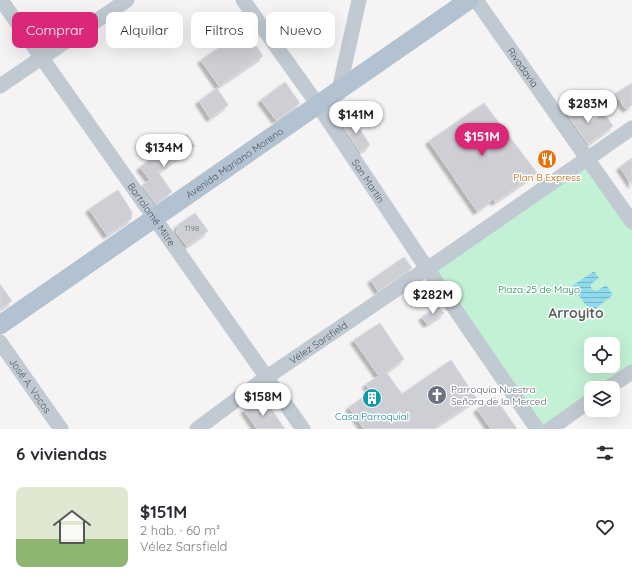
<!DOCTYPE html>
<html lang="es">
<meta charset="utf-8">
<style>
:root{--surface:#fff;--page:#f7f7f7;--text:#2b2b33;--muted:#7c7c81;--accent:#db2777}
body{margin:0;font-family:Quicksand,sans-serif;background:var(--page);color:var(--text);height:100vh;display:flex;flex-direction:column;font-size:15px;white-space:nowrap}
*{box-sizing:border-box;margin:0}
p{font-size:13px;color:var(--muted)}
.icon{flex:none;width:22px;height:22px;fill:none;stroke:currentColor;stroke-width:2;stroke-linecap:round;stroke-linejoin:round}
.map{position:relative;height:429px;overflow:hidden}
.details{display:flex;flex-direction:column;background:var(--surface);flex:1}
.details>*{flex:none}
.banner{position:absolute;left:12px;top:12px;width:400px;height:36px;display:flex;gap:8px}
.fabs{position:absolute;left:584px;top:337px;display:grid;gap:8px}
.fabs a{display:grid;place-items:center;width:36px;height:36px;border-radius:8px;background:var(--surface);box-shadow:0 4px 16px #0002;font-size:20px}
.price{position:absolute;translate:-50% -34px;padding:0 9px;border-radius:14px;background:#fff;color:#222;font-size:13px;line-height:26px;filter:drop-shadow(0 1px 2px #0008)}
.price::after{content:'';position:absolute;left:50%;top:24px;width:12px;height:9px;margin-left:-6px;background:inherit;clip-path:polygon(0 0,100% 0,50% 100%)}
.price.active{background:var(--accent);color:#fff}
ul{padding:0;list-style:none}
li{display:flex;align-items:center;gap:12px;height:100px;padding:0 16px}
li span{display:grid;place-items:center;flex:none;width:112px;height:80px;border-radius:8px;color:#555}
li>.icon{margin-inline-start:auto}
span .icon{width:48px;height:48px;fill:#fffc;stroke-width:1}
li b{font-size:17px}
h2{display:flex;justify-content:space-between;align-items:center;height:48px;padding:0 16px;font-size:17px}
.pill{padding:0 14px;border-radius:8px;background:var(--surface);box-shadow:0 4px 16px #0002;font-size:14px;line-height:36px}
.pill.active{background:var(--accent);color:#fff}
.map>svg:first-child{display:block}
</style>
<div class="map">
<svg width="632" height="429" viewBox="0 0 632 429">
<defs>
<pattern id="water-rules" width="6" height="5" patternUnits="userSpaceOnUse"><rect width="6" height="5" fill="#90daee"/><path d="M0 2.5h6" fill="none" stroke="#78b4c4"/></pattern>
<filter id="shadow"><feDropShadow dx="-3.5" dy="3.5" stdDeviation="1" flood-color="#0004"/></filter>
</defs>
<rect width="100%" height="100%" fill="#f5f3f3"/>
<path fill="#c3f1d5" fill-rule="evenodd" d="M582,167L590,168L632,228V368L604,388H591V397L545,429L437,274V267ZM591,344H613V366H591Z"/>
<path fill="url(#water-rules)" d="M594,271L599,278L591,284V289L597,291L606,285L613,295L591,312L572,286Z"/>
<path fill="#cdcfd5" stroke="#d7d9de" filter="url(#shadow)" d="M245,30L263,56L219,86L201,60Z
M285,82L299,102V104L276,120L261,100Z
M632,83V105L626,109L615,94Z
M217,88L228,105L210,118L199,101Z
M484,103L537,173L495,202L493,199L477,211L429,141Z
M576,103L590,123L604,113L613,126L588,144L565,111Z
M351,115L370,145L360,152L345,129L347,122Z
M187,134L195,146L158,172L172,192L156,204L142,185L150,180L140,167Z
M632,158V185L620,167Z
M118,190L132,212L131,219L107,235L89,209Z
M195,213L208,231L187,246L177,233L178,225Z
M404,257L412,268L378,291L371,280Z
M0,284L12,301L0,309Z
M438,306L444,313L427,324L422,317Z
M380,323L404,359L386,372L402,394L451,360L477,399L432,429H364L349,407L371,392L366,384L379,376L354,340Z
M495,397L517,429H491L477,409Z
M262,400L265,405L267,403L285,429H257L244,410Z"/>
<g fill="none" stroke-linecap="round" stroke-linejoin="round">
<g stroke="#c1cad2" stroke-width="15">
<path id="s1" d="M1,0L303,429"/>
<path id="s2" d="M243,0L318,105L424,264"/>
<path id="s3" d="M476,0L584,154"/>
<path d="M0,86L127,0"/>
<path d="M339,90L359,0"/>
<path d="M593,155L632,128"/>
<path d="M591,164L632,222"/>
<path d="M433,265L582,162"/>
<path d="M431,274L537,429"/>
<path id="s4" d="M0,342L61,429"/>
<path d="M608,388L632,372"/>
<path id="s5" d="M197,429L267,377L422,272"/>
<path d="M550,429L591,400"/>
</g>
<path stroke="#b3c2d1" stroke-width="19" id="s6" d="M0,325L469,0"/>
</g>
<defs>
<g id="restaurant-disc" transform="scale(1)"><circle r="9.5" fill="#e8710a" stroke="#fff"/><path d="M-5-6h1v4h1v-4h1v4h1v-4h1v5L-1.5 .5V6h-2V.5L-5-1ZM5-6V6H3V1.5H1.5Q1.5-4 5-6Z" fill="#fff"/></g>
<g id="church-disc" transform="scale(1)"><circle r="9.5" fill="#6b7280" stroke="#fff"/><path d="M-1.2-6h2.4v3.5h3.3v2.4h-3.3V6h-2.4V-.1h-3.3v-2.4h3.3Z" fill="#fff"/></g>
<g id="building-disc" transform="scale(1)"><circle r="9.5" fill="#0f9aa8" stroke="#fff"/><path d="M-4-6H4V6H1V3H-1V6H-4ZM-2.5-4.3h1.7v1.8h-1.7ZM.8-4.3h1.7v1.8H.8ZM-2.5-1h1.7V.8h-1.7ZM.8-1h1.7V.8H.8Z" fill="#fff"/></g>
</defs>
<g fill-rule="evenodd">
<use href="#restaurant-disc" x="547" y="159"/>
<use href="#church-disc" x="437" y="395"/>
<use href="#building-disc" x="372" y="398"/>
</g>
<g text-anchor="middle" stroke-width="3" stroke-linejoin="round" paint-order="stroke">
<g font-size="8" fill="#6b747e">
<text x="192" y="231">1198</text>
</g>
<g font-size="10" fill="#4a5661" stroke="#fff">
<text dy="4" stroke="none"><textPath href="#s3" startOffset="82">Rivadavia</textPath></text>
<text dy="4" stroke="none"><textPath href="#s6" startOffset="285">Avenida Mariano Moreno</textPath></text>
<text dy="4" stroke="none"><textPath href="#s2" startOffset="220">San Martín</textPath></text>
<text dy="4" stroke="none"><textPath href="#s1" startOffset="262">Bartolomé Mitre</textPath></text>
<text dy="4" stroke="none"><textPath href="#s5" startOffset="149">Vélez Sarsfield</textPath></text>
<text dy="4" stroke="none"><textPath href="#s4" startOffset="53">José A. Vocos</textPath></text>
</g>
<g font-size="10" fill="#c56008" stroke="#fff">
<text x="547" y="181">Plan B Express</text>
</g>
<g font-size="10" fill="#17864f" stroke="#fff">
<text x="539" y="293">Plaza 25 de Mayo</text>
</g>
<g font-size="10" fill="#5b616d" stroke="#fff" text-anchor="start">
<text x="451" y="393">Parroquia Nuestra<tspan x="451" dy="12">Señora de la Merced</tspan></text>
</g>
<g font-size="10" fill="#0d838f" stroke="#fff">
<text x="372" y="420">Casa Parroquial</text>
</g>
<g font-size="14" font-weight="bold" fill="#5f6368" stroke="#fff">
<text x="576" y="318">Arroyito</text>
</g>
</g>
</svg>
<div class="fabs">
<a><svg class="icon" aria-label="locate" viewBox="0 0 24 24"><circle cx="12" cy="12" r="6"/><path d="M12 2v4M12 18v4M2 12h4M18 12h4"/></svg></a>
<a><svg class="icon" aria-label="layers" viewBox="0 0 24 24"><path d="M12 4l9 5-9 5-9-5zM3 14l9 5 9-5"/></svg></a>
</div>
<b class="price" style="left:588px;top:124px">$283M</b>
<b class="price" style="left:356px;top:135px">$141M</b>
<b class="price active" style="left:482px;top:157px">$151M</b>
<b class="price" style="left:164px;top:168px">$134M</b>
<b class="price" style="left:433px;top:315px">$282M</b>
<b class="price" style="left:263px;top:417px">$158M</b>
<div class="banner">
<a class="pill active">Comprar</a>
<a class="pill">Alquilar</a>
<a class="pill">Filtros</a>
<a class="pill">Nuevo</a>
</div>
</div>
<section class="details">
<h2>6 viviendas<svg class="icon" aria-label="filters" viewBox="0 0 24 24"><path d="M4 7h16M4 17h16"/><circle cx="9" cy="7" r="2"/><circle cx="15" cy="17" r="2"/></svg></h2>
<ul>
<li><span style="background:linear-gradient(#dfe7d0 65%,#8fb573 0)"><svg class="icon" aria-label="home" viewBox="0 0 24 24"><path d="M3 11l9-7 9 7M6 9v11h12V9"/></svg></span><div><b>$151M</b><p>2 hab. · 60 m²</p><p>Vélez Sarsfield</p></div><svg class="icon" aria-label="heart" viewBox="0 0 24 24"><path d="M12 20l-8-8c-3-5 5-10 8-4 3-6 11-1 8 4z"/></svg></li>
</ul>
</section>
